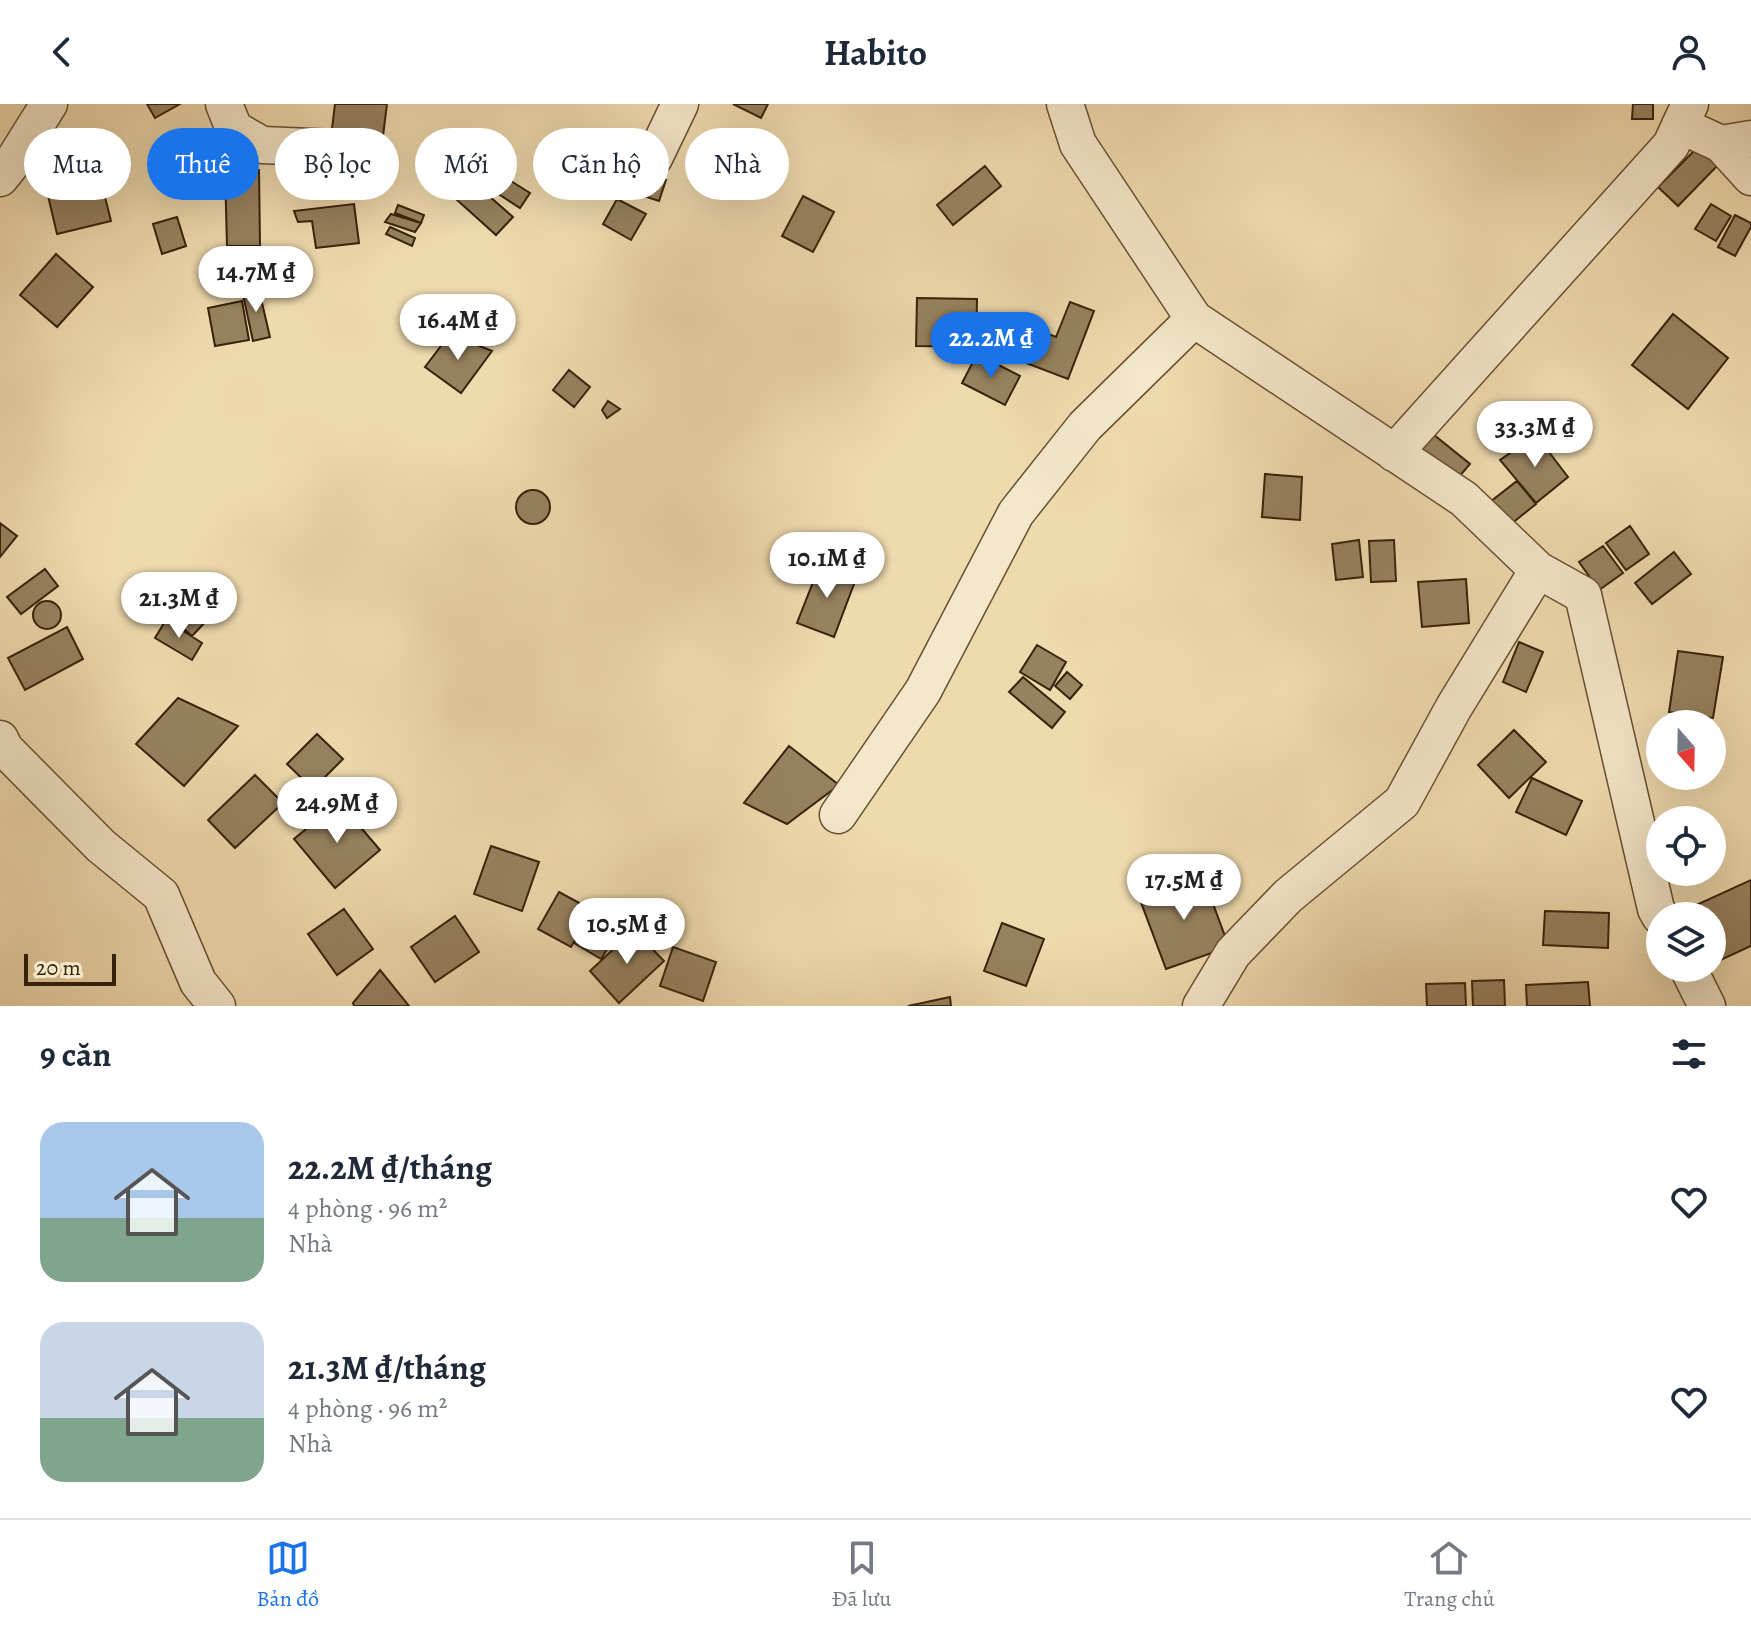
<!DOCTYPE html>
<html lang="vi">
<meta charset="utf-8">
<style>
:root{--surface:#fff;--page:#f6f6f7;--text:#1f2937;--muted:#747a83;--line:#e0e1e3;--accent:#1a73e8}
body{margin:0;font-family:Alegreya,serif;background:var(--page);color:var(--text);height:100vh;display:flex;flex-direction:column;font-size:30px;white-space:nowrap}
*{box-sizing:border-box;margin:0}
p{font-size:26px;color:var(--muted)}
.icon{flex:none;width:44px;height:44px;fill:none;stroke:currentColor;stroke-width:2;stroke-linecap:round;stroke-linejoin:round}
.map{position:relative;height:902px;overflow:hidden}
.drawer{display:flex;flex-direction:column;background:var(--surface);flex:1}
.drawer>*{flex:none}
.hud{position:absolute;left:24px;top:24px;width:800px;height:72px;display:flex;gap:16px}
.needle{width:52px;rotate:160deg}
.controls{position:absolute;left:1646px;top:606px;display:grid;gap:16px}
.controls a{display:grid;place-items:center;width:80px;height:80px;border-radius:50%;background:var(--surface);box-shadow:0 8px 32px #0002;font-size:40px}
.scale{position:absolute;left:24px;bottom:20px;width:92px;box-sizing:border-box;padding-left:8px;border:4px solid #38220a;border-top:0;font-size:22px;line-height:28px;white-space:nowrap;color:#38220a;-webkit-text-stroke:6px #f5e7ca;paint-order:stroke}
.price{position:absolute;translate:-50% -68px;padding:0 18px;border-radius:28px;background:#fff;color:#222;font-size:26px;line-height:52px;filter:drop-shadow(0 2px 4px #0008)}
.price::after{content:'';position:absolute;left:50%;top:48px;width:24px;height:18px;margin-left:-12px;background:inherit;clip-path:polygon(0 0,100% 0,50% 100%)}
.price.current{background:var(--accent);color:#fff}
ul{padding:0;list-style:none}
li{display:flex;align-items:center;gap:24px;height:200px;padding:0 40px}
li span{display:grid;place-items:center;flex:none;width:224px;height:160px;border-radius:24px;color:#555}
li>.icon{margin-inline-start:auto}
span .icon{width:96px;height:96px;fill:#fffc;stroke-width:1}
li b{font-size:34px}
h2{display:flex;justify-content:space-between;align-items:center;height:96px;padding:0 40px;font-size:34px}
.tag{padding:0 28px;border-radius:36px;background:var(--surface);box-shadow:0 8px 32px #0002;font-size:28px;line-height:72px}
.tag.current{background:var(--accent);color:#fff}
header{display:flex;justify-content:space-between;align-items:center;height:104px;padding:0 40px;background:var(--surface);font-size:36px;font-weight:600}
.tab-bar{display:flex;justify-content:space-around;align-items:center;height:112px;border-top:2px solid var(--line);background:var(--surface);font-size:22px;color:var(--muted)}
.tab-bar a{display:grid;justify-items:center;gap:4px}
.tab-bar .current{color:var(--accent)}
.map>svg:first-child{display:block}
</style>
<header><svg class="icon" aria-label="back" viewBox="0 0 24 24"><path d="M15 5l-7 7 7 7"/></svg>Habito<svg class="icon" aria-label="person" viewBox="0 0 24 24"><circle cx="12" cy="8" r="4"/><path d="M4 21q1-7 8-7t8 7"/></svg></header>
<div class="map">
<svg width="1751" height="902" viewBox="0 0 1751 902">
<rect width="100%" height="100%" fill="#efdaae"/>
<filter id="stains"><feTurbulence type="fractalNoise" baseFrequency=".0025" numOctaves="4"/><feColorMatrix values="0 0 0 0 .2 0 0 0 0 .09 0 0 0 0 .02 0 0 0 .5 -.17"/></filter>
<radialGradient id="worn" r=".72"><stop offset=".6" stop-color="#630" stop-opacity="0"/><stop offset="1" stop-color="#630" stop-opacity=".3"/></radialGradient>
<path fill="#97825f" stroke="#38220a" stroke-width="2" d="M147,0H180L155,14Z
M335,0H387L382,40L331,33Z
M733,0H768L761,14Z
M1633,0H1653V15H1632Z
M1699,42L1718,61L1678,102L1658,83Z
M985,62L1001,82L953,121L937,101Z
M98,65L111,117L57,130L45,79Z
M492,65L530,89L520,104L483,80Z
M259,66L260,142H227L225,67Z
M635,67L666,76L659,97L629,87Z
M473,78L513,113L496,131L457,96Z
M803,92L834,108L813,148L782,132Z
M617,95L646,110L631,136L603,120Z
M354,100L359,139L316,144L312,117L298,118L294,107Z
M1711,100L1731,112L1716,137L1695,125Z
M398,101L424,111L421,119L395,109Z
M391,110L421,119L415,128L385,118Z
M1735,111L1751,119V123L1735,152L1718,143Z
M177,113L186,142L162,150L153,120Z
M390,123L415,134L412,142L386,130Z
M56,150L93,183L57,223L20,191Z
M258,182L270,233L253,237L242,186Z
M917,194L977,195L976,243L916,242Z
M242,197L249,236L215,242L208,204Z
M1070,198L1094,207L1068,275L987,244L1000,211L1056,233Z
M1673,210L1728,254L1688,305L1632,261Z
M450,230L492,247L461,289L425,263Z
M977,250L1020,272L1005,301L962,279Z
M569,266L590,283L574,303L553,286Z
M608,297L620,305L607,314L602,306Z
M1428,326L1470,360L1452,381L1411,347Z
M1536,331L1568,373L1536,399L1500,356Z
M1265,370L1302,373L1300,416L1262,413Z
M1517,377L1536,400L1500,429L1481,405Z
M516 403a17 17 0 1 1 34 0a17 17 0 1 1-34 0Z
M0,419L17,432L0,453Z
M1630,422L1649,450L1626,466L1606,439Z
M1359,436L1363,473L1336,476L1332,440Z
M1394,436L1396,477L1371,478L1369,437Z
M1603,442L1623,469L1599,486L1579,458Z
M1674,448L1691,470L1652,500L1635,479Z
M821,458L857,472L834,533L797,519Z
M45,465L58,482L21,510L7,493Z
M1466,475L1469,519L1422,523L1418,478Z
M33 511a14 14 0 1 1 28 0a14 14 0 1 1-28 0Z
M193,504L210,513L192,532L166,509Z
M166,516L202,539L192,556L155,534Z
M67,523L83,555L25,586L8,554Z
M1519,538L1543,548L1526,588L1503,578Z
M1037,541L1066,558L1050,586L1020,568Z
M1678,547L1723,553L1713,614L1669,608Z
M1067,568L1082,581L1070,595L1055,582Z
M1023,573L1065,608L1052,624L1009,588Z
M178,594L238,622L184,682L136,640Z
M1514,626L1546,658L1509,694L1478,661Z
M317,630L343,655L313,685L287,660Z
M789,642L839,681L787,720L744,699Z
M255,671L283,699L235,744L208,716Z
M1532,674L1582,697L1566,731L1516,708Z
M339,698L380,746L335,784L294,735Z
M491,742L539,758L522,807L474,790Z
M1202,770L1229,843L1166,865L1139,793Z
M1751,776V842L1712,860V812H1683L1681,808Z
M559,788L592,806L571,843L538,825Z
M344,805L373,845L337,871L308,830Z
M1545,807L1609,809L1608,844L1543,841Z
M595,808L621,824L601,855L574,839Z
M455,812L479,848L435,878L411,843Z
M1002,819L1044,835L1026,882L984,867Z
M634,826L664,857L619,899L590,867Z
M673,843L716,858L703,897L660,882Z
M380,866L409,902H354L353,899Z
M1504,876L1505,902H1473L1472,877Z
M1588,878L1590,902H1527L1526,881Z
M1465,879L1466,902H1427L1426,880Z
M950,893L951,902H908Z"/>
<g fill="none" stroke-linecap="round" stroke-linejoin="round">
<g stroke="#665033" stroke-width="39">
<path id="minor" d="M224,0L234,25L262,41L360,45
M1065,0L1078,40L1194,215L1464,395L1538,466L1583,491L1656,805L1660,812
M1680,21L1721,40L1751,35
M1721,40L1751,73
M654,54L680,0
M0,74L12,59L49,0
M1394,349L1671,41L1690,0
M0,635L5,645L101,742L161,791L198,878L217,902
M838,711L923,587L1016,409L1085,322L1194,215
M1688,864L1707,902
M1201,902L1233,849L1288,792L1402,698L1454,603L1538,466"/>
</g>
<use href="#minor" stroke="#f5e7ca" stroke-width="36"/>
</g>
<rect width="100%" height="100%" filter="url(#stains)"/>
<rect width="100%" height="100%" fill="url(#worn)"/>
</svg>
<div class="controls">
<a><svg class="needle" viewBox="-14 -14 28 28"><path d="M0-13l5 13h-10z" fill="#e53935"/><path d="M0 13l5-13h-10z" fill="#747a83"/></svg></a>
<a><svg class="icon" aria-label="locate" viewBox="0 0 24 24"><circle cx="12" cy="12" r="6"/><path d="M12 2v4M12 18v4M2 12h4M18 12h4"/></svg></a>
<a><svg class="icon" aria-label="layers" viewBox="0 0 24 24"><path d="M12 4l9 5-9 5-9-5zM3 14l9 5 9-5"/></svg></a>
</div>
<div class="scale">20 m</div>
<b class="price" style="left:256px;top:210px">14.7M ₫</b>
<b class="price" style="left:458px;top:258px">16.4M ₫</b>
<b class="price current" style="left:991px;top:276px">22.2M ₫</b>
<b class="price" style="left:1535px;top:365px">33.3M ₫</b>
<b class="price" style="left:827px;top:496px">10.1M ₫</b>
<b class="price" style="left:179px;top:536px">21.3M ₫</b>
<b class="price" style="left:337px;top:741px">24.9M ₫</b>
<b class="price" style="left:1184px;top:818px">17.5M ₫</b>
<b class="price" style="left:627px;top:862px">10.5M ₫</b>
<div class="hud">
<a class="tag">Mua</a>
<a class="tag current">Thuê</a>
<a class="tag">Bộ lọc</a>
<a class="tag">Mới</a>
<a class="tag">Căn hộ</a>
<a class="tag">Nhà</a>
</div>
</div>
<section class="drawer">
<h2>9 căn<svg class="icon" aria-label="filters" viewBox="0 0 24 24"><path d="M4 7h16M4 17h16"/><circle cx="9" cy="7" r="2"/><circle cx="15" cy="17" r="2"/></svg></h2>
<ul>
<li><span style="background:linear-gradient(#a9c7e8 60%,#7fa58c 0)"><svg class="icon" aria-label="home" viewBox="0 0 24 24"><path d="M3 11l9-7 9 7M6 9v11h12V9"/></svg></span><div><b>22.2M ₫/tháng</b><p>4 phòng · 96 m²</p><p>Nhà</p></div><svg class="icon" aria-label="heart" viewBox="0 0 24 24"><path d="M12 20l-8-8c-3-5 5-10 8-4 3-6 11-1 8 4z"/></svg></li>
<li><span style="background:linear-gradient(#c9d6e8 60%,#7fa58c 0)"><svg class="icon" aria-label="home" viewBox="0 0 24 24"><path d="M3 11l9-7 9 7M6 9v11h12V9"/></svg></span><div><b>21.3M ₫/tháng</b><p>4 phòng · 96 m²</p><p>Nhà</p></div><svg class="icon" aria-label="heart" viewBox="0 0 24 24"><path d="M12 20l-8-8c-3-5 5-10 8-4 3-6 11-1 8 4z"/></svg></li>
</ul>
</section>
<nav class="tab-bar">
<a class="current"><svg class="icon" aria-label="map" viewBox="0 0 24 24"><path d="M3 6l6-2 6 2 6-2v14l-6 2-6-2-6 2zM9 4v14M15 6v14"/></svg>Bản đồ</a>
<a><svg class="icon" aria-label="saved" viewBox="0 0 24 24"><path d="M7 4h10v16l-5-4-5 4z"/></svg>Đã lưu</a>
<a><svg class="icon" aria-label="home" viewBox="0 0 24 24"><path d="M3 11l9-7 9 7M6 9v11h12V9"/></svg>Trang chủ</a>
</nav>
